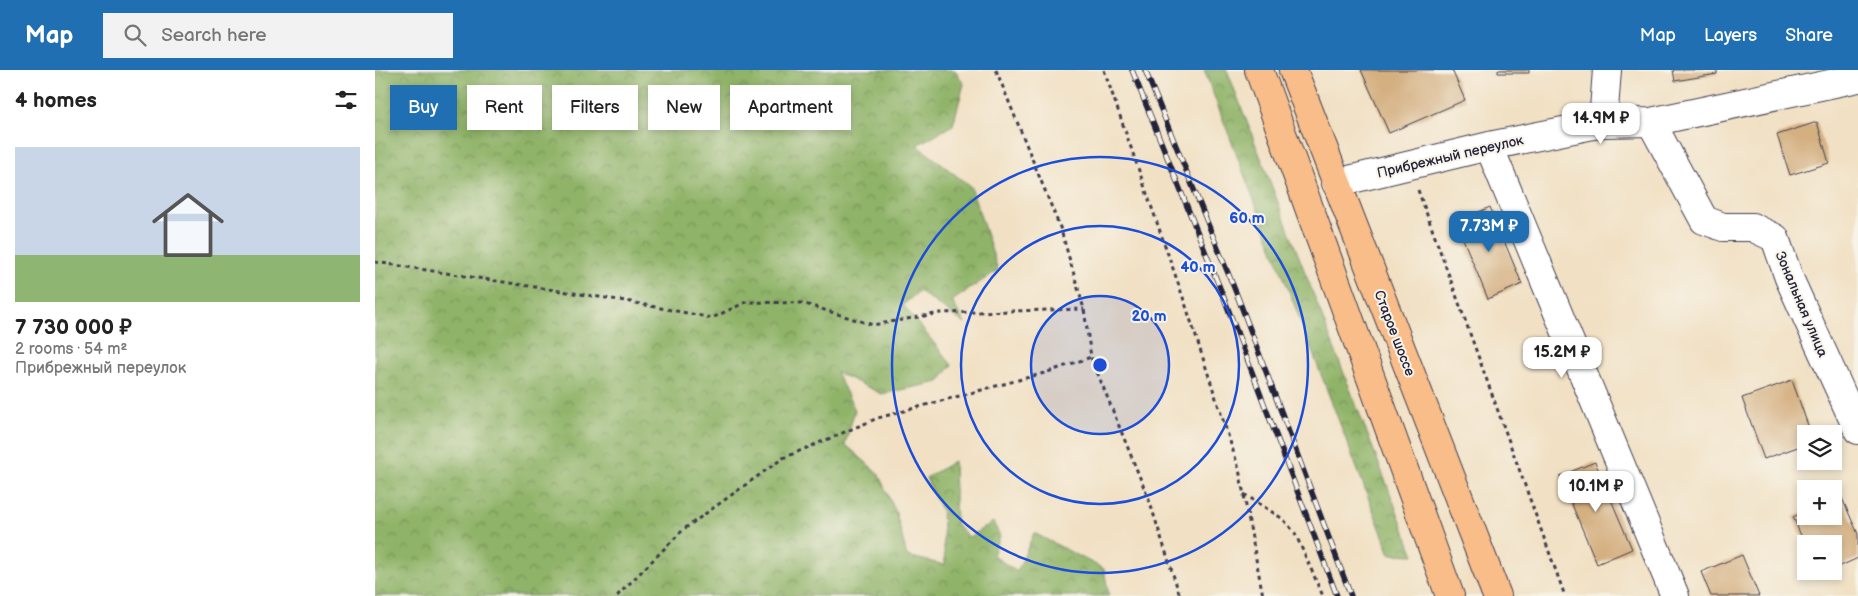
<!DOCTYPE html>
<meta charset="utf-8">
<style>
:root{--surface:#fff;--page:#f2f2f2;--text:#222;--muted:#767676;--accent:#1f6fb2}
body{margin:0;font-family:"Balsamiq Sans",sans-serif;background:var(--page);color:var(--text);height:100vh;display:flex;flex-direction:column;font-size:19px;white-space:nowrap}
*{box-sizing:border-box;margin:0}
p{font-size:16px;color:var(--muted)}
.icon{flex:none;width:28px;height:28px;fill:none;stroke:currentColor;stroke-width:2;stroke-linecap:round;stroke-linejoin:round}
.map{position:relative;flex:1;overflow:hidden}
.drawer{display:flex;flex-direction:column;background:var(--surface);width:375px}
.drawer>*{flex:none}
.guide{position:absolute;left:15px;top:15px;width:475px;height:45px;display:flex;gap:10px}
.buttons{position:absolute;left:1422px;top:355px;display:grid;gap:10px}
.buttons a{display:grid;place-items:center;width:45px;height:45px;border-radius:0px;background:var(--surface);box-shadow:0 2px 8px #0003;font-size:25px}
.price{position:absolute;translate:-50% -42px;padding:0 11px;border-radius:10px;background:#fff;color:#222;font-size:16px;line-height:32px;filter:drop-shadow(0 1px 2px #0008)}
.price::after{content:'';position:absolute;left:50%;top:30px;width:15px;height:11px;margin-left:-8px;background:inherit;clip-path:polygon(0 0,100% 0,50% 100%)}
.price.current{background:var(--accent);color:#fff}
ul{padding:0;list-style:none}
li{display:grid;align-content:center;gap:10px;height:265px;padding:0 15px}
li span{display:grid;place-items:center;height:155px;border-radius:0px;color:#555}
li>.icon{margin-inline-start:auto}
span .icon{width:90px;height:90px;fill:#fffc;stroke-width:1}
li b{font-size:21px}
h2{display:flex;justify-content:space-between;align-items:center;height:60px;padding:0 15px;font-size:21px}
.chip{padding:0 18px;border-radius:0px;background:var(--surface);box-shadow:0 2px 8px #0003;font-size:18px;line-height:45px}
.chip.current{background:var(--accent);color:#fff}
header{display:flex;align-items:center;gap:30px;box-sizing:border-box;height:70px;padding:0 25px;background:var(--accent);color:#fff}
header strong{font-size:24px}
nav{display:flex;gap:28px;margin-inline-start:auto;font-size:18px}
.search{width:350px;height:45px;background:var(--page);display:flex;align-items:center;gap:12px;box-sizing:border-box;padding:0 18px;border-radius:0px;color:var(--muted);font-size:19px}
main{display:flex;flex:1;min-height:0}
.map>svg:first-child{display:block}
</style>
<header>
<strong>Map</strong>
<div class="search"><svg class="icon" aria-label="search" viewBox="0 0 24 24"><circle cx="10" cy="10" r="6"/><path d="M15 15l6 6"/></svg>Search here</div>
<nav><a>Map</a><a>Layers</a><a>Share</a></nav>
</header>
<main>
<section class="drawer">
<h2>4 homes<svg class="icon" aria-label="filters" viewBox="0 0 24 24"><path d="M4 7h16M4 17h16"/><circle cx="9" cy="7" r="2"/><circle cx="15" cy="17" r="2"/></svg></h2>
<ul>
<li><span style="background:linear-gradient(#c9d6e8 70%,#8fb573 0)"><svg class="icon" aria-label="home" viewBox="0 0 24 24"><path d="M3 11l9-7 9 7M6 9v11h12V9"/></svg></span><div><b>7 730 000 ₽</b><p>2 rooms · 54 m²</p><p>Прибрежный переулок</p></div></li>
</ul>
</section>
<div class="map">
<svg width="1483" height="526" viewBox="0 0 1483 526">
<defs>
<pattern id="forest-crowns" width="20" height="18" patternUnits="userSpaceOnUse" patternTransform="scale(1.25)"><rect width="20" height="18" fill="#8fb368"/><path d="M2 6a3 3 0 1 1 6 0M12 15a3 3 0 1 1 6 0" fill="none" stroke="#749157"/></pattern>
</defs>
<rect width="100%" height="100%" fill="#f7f3e8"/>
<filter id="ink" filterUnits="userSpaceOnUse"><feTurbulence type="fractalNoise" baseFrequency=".02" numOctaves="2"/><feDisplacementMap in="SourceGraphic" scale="10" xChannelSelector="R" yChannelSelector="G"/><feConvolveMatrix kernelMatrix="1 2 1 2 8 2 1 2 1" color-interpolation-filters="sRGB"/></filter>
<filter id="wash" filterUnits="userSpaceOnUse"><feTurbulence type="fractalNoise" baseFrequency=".0096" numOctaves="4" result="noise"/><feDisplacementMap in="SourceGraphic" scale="20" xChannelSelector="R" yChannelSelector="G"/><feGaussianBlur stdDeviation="1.12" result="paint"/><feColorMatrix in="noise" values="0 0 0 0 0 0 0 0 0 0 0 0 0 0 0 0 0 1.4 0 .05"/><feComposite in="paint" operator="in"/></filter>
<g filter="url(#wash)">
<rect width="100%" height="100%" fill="#f1e0c3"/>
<path fill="url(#forest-crowns)" stroke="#586a52" d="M0,0H580L589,14L578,55L542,75L596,117L623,200L577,231L590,254L544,221L528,235L577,295L564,312L507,324L461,302L480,340L470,374L503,403L521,443L532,486L570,495L567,442L551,408L579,391L581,454L594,467L618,452L625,466L618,485L642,502L659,463L729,499L734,526H0Z
M829,0H852L1039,485L1015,484Z"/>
<g id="blocks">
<path fill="#d4af80" d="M986,0H1077L1090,30L1014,63Z
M1123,0H1154V3H1123Z
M1298,0H1342V4L1300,11Z
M1442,52L1454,93L1415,105L1402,65Z
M1115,137L1147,214L1113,229L1081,152Z
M1417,310L1436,364H1431V374L1389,389L1367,328Z
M1220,392L1257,479L1222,494L1185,406Z
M1466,426L1483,464V488L1459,499V474H1431V477L1418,447L1431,441V446H1459V429Z
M1367,485L1384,526H1336L1326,502Z"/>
</g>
</g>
<g filter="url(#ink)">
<use href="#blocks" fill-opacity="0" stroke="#413e4f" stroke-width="1"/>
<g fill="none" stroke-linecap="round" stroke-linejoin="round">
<g stroke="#413e4f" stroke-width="30">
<path id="street" d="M1276,52L1329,150L1348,157H1377L1400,168L1414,208L1483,360
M1228,53L1232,0
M1114,76L1300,526
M961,113L1114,76L1228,53L1276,52L1483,8"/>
</g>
<g stroke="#413e4f" stroke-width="30">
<path id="highway" d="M884,0L1075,526
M918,0L1122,526"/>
</g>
<path stroke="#413e4f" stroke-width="3" stroke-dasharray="4 4" stroke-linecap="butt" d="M621,0L686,160L709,239L716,287L774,430L805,526
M729,0L811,236L864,399L888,526
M1043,120L1190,526
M0,192L250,231L337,248L371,232L427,233L498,255L566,243L709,239
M869,424L908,449L920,463L948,526
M242,526L309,459L408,388L503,348L673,302L716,287"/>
<use href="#street" stroke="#fff" stroke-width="28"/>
<use href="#highway" stroke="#f8bd89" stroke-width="28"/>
<g stroke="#22223b" stroke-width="5.5">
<path id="rail" d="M757,0L849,228L962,526
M770,0L862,225L976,526"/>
</g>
<use href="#rail" stroke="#f7f3e8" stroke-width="4" stroke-dasharray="11" stroke-linecap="butt"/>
</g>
</g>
<circle cx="725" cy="295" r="69" fill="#1d4ed8" fill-opacity=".12"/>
<g fill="none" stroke="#1d4ed8" stroke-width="2.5">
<circle cx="725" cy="295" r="69"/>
<circle cx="725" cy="295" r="139"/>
<circle cx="725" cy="295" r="208"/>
</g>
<g text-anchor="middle" stroke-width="4" stroke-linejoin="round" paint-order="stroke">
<g font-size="14" fill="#22223b" stroke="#f7f3e8">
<text transform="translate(1075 86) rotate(-13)" y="5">Прибрежный переулок</text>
<text transform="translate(1427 234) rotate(67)" y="5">Зональная улица</text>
<text transform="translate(1020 263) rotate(69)" y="5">Старое шоссе</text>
</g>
</g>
<circle cx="725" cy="295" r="8" fill="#1d4ed8" stroke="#f7f3e8" stroke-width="2.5"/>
<g font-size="15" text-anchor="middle" font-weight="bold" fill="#1d4ed8" stroke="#f7f3e8" stroke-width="4" stroke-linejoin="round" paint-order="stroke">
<text x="872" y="153">60 m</text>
<text x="823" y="202">40 m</text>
<text x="774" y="251">20 m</text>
</g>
</svg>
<div class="buttons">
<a><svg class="icon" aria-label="layers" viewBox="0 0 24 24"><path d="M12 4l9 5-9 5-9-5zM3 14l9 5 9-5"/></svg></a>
<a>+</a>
<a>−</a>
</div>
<b class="price" style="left:1226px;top:75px">14.9M ₽</b>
<b class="price current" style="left:1114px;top:183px">7.73M ₽</b>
<b class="price" style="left:1187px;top:309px">15.2M ₽</b>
<b class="price" style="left:1221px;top:443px">10.1M ₽</b>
<div class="guide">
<a class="chip current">Buy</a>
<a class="chip">Rent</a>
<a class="chip">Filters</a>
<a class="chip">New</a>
<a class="chip">Apartment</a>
</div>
</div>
</main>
